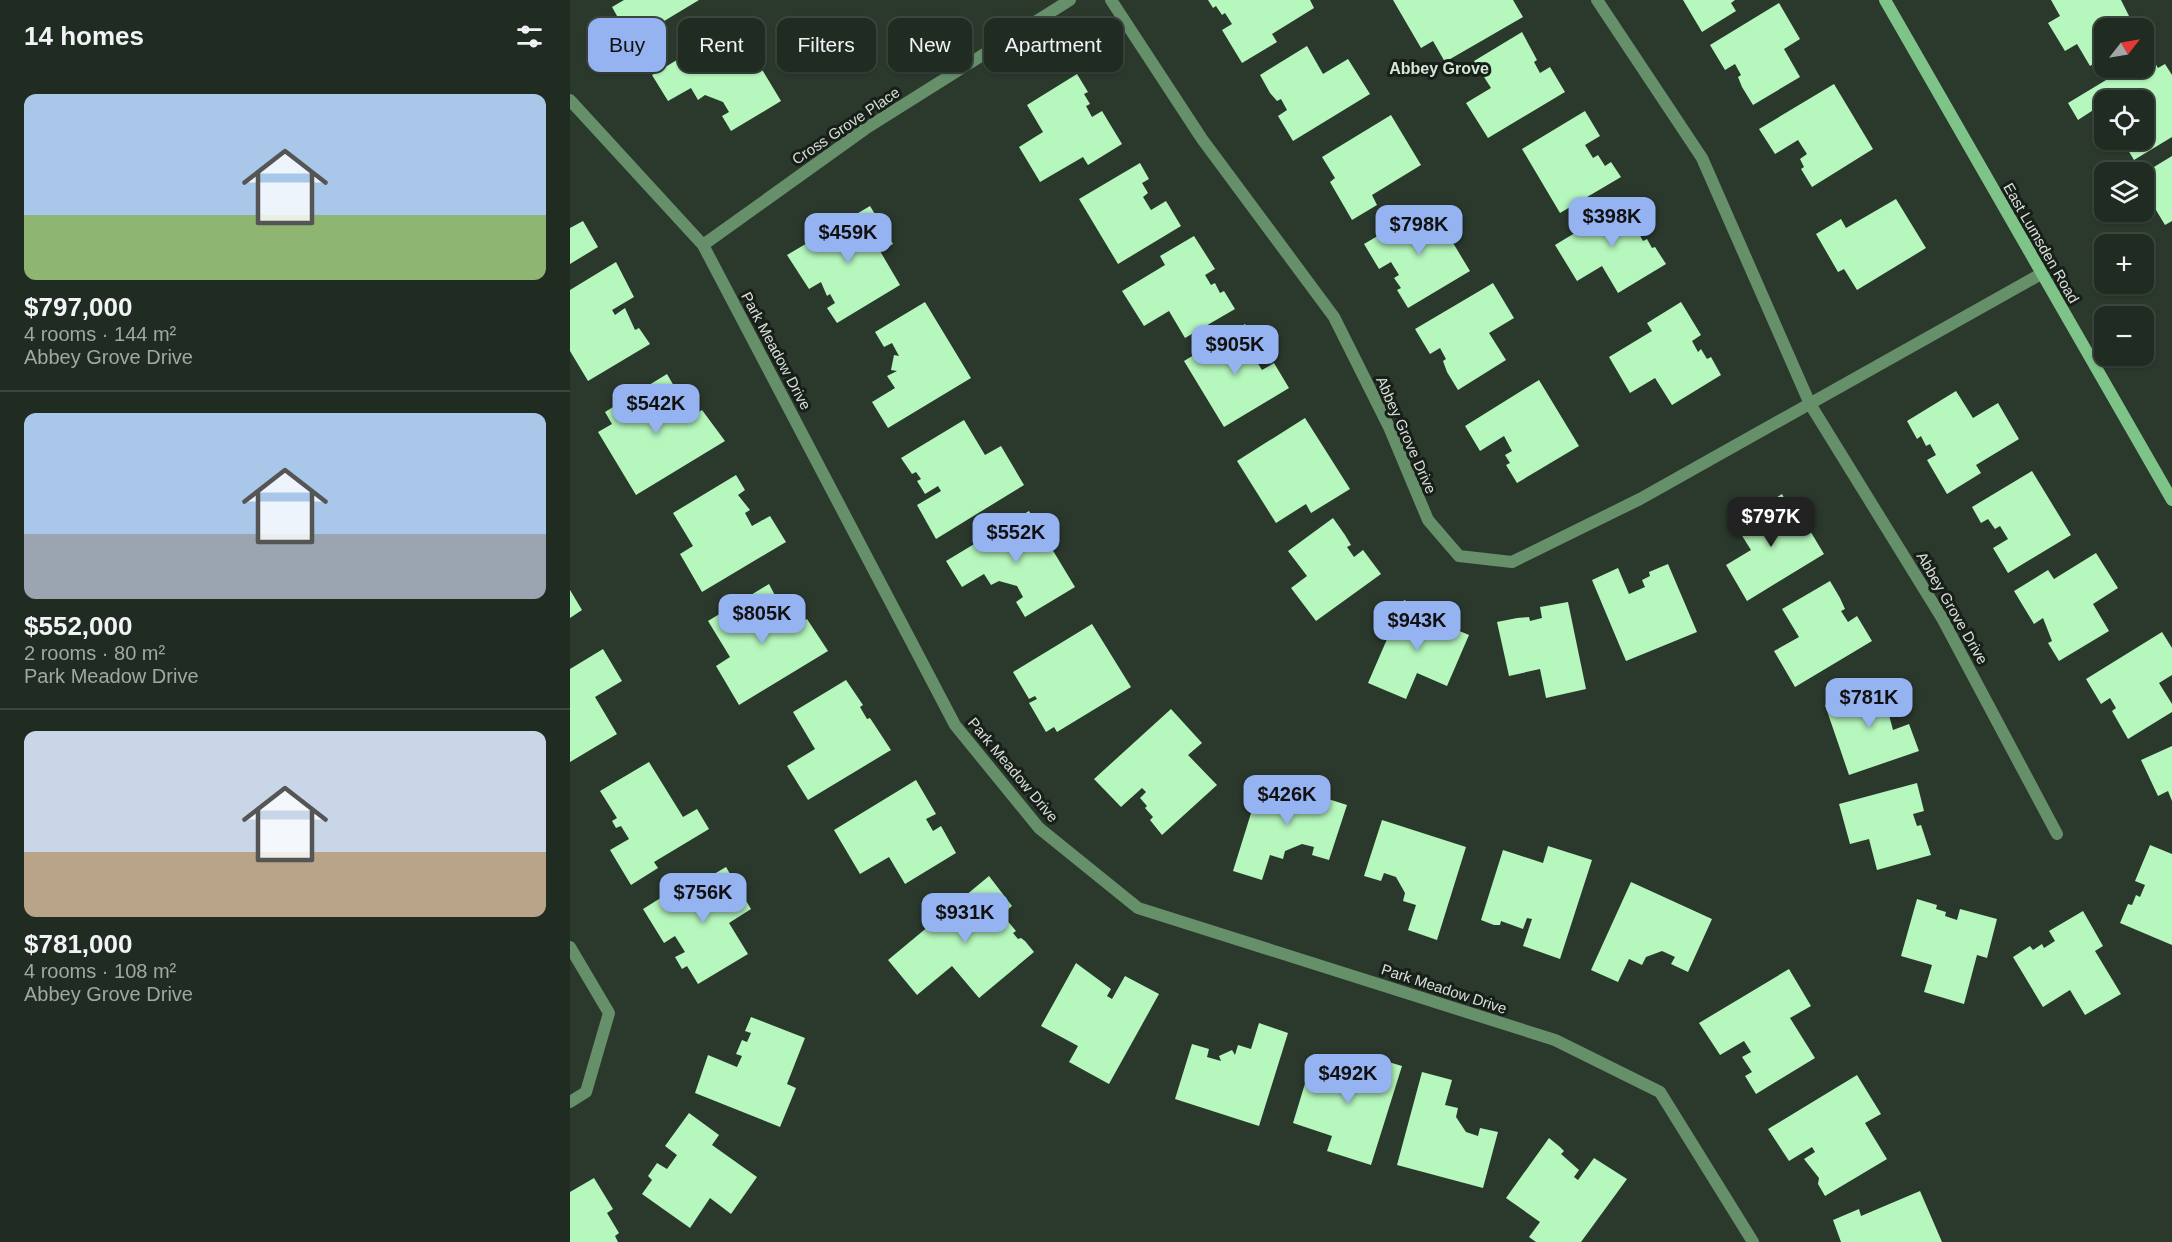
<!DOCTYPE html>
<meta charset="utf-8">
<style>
:root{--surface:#202b22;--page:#2d372f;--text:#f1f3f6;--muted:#a2a7a5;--line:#3d4740;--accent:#95b2f1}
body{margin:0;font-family:Helvetica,sans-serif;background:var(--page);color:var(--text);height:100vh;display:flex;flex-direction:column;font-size:22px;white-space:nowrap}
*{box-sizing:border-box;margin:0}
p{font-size:20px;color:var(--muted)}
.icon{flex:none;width:33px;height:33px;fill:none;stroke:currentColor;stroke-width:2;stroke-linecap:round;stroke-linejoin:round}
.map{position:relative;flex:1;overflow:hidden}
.panel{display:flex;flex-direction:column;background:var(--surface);width:570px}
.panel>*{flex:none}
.banner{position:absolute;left:18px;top:18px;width:570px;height:54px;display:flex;gap:12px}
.needle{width:39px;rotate:59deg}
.fabs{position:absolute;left:1524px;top:18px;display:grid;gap:12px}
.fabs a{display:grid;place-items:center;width:60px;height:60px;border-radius:12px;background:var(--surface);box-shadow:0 2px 4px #0004,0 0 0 2px var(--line);font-size:30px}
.price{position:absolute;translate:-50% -51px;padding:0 14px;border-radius:12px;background:var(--accent);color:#111;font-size:20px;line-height:39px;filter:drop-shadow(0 2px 3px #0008)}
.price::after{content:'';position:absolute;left:50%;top:36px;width:18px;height:14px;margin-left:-9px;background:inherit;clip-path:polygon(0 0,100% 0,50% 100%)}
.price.on{background:#222;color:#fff}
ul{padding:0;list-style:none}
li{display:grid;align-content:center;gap:12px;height:318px;padding:0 24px}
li+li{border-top:2px solid var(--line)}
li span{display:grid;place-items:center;height:186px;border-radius:12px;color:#555}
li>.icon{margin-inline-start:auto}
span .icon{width:108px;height:108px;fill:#fffc;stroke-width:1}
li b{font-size:26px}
h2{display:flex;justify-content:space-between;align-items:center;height:72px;padding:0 24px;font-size:26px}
.pill{padding:0 21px;border-radius:12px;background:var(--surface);box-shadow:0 2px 4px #0004,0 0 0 2px var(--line);font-size:21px;line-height:54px}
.pill.on{background:var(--accent);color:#111}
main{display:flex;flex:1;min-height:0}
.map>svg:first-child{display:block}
</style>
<main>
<section class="panel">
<h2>14 homes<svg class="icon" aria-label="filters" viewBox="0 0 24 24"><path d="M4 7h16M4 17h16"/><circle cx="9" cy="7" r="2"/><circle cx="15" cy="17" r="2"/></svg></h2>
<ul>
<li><span style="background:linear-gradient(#a9c7e8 65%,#8fb573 0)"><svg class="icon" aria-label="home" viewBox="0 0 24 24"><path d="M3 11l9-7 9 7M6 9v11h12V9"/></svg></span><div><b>$797,000</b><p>4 rooms · 144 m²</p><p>Abbey Grove Drive</p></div></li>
<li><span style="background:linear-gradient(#a9c7e8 65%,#9aa5b1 0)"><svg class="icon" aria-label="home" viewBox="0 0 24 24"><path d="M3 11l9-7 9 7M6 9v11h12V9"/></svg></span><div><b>$552,000</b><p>2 rooms · 80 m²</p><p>Park Meadow Drive</p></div></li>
<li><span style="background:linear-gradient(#c9d6e8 65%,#b9a48a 0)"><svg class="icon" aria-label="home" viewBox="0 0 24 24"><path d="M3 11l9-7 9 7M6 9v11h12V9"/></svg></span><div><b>$781,000</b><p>4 rooms · 108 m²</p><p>Abbey Grove Drive</p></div></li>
</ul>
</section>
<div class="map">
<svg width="1602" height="1242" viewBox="0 0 1602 1242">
<rect width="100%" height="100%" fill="#2b392d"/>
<path fill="#b5f7bd" d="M54,0H129L61,41L42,7Z
M638,0H740L744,8L702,34L707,42L672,63L652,30L662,24L655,13L652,15L646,6L643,8Z
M823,0H943L953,17L875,62L863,41L851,48Z
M1113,0H1165L1161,3L1166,11L1132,32Z
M1481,0H1551L1565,28H1534V57L1520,66L1507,44L1495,51L1478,23L1490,16Z
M1209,3L1230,39L1214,49L1230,77L1183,105L1172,87L1168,77L1171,75L1165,64L1155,70L1140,45Z
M165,25L211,101L161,131L152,116L159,112L153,102L135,95L128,100L121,88L98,101L82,75Z
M952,32L967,60L964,62L970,73L980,67L995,92L918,138L896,103L921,88L904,61Z
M737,46L753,74L778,59L800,94L723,141L708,116L717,110L711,99L707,101L700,93L690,75Z
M1579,54L1588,68L1595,64L1602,75V137L1564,160L1552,140H1574V100H1534V111L1531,105L1508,120L1498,103L1556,68H1574V57Z
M507,74L518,92L514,94L520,104L516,106L522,117L532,111L552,144L518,165L513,157L470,182L449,147L473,132L457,105Z
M1264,84L1303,149L1242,187L1231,169L1234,167L1230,159L1237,154L1228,140L1205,154L1189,129Z
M1015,111L1030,136L1015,145L1023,158L1028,155L1035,166L1041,162L1051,177L990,213L952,149Z
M821,115L851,165L802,195L807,205L782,220L760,182L765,178L752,157Z
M1602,156V221L1595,225L1574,190V173Z
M570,163L579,179L572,183L578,193L573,197L581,210L596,201L611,226L548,264L509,199Z
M1061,199L1076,224L1067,230L1073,241L1077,239L1082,248L1085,247L1096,264L1048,293L1032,266L1007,281L985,245Z
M1326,199L1356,248L1287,290L1274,269L1268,272L1246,234L1271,219L1276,228Z
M860,205L900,271L838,308L827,290L831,288L824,278L829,275L821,262L809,269L794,244Z
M300,206L323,244L310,251L330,285L267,323L257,308L265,303L260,294L257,296L251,282L239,289L217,255Z
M13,221L28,247L0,264V228Z
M624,236L645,269L635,275L641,285L645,283L650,293L654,291L665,309L615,338L599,311L574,326L552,291L595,265L590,256Z
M46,262L64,297L42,310L45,315L55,308L65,330L69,328L80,344L18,381L0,351V290Z
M923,283L944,318L919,333L936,360L888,390L877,372L873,361L876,359L870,348L860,354L845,329Z
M355,302L401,378L318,428L302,402L325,388L317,376L327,371L321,370L324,355L329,356L322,343L314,347L305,332Z
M1111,302L1131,335L1122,341L1128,352L1131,349L1137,359L1141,357L1151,375L1102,405L1085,378L1060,393L1039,357L1082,331L1077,323Z
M675,324L686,341L683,343L689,354L684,357L692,370L704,363L719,388L654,427L614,361Z
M97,374L104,386L106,392L103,393L107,400L111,398L122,416L132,410L155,441L66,495L28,432L42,424L35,412Z
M969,380L1009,446L947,483L936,465L940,463L935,455L942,451L934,436L910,451L895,426Z
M1386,391L1403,418L1428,403L1449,439L1406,465L1411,473L1377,494L1357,460L1366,455L1360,444L1356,446L1351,436L1347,439L1337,421Z
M735,418L780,489L741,513L736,504L706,523L667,461Z
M394,420L415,455L431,446L454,485L366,539L347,505L371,491L368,486L355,494L347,481L351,479L346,472L342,474L331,458Z
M1462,471L1501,535L1438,573L1423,548L1438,539L1430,526L1425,529L1418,519L1411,523L1402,507Z
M166,475L175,490L168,495L180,510L175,513L182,526L200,516L216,542L132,592L110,554L123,546L103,513Z
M1212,494L1222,512L1227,522L1223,524L1230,535L1239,529L1254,554L1177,601L1156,565L1181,550L1164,523Z
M459,511L505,587L455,617L446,602L453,597L447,586L429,581L421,585L414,574L392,587L376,561Z
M763,518L775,535L781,545L777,547L784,557L793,550L811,574L746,621L721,588L737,576L718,551Z
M1526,553L1548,588L1523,604L1539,631L1489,661L1478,643L1482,641L1473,618L1464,624L1444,591L1478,570L1484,579Z
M1098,564L1127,632L1056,661L1022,580L1048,568L1059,594L1075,587L1072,580L1080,576L1079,572Z
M1260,581L1270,598L1275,609L1271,611L1278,622L1287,616L1302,641L1225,687L1204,651L1229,637L1212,609Z
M199,584L209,603L207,604L221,621L210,628L213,633L237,619L258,651L169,705L146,666L160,657L138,621Z
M0,590L12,610L0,618Z
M834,600L861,612L856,622L868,628L869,624L880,627L899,635L877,686L847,673L836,699L798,683Z
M998,602L1016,689L976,698L970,669L939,676L927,622L947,618L959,617L960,621L972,618L970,607Z
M522,624L561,687L487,732L484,727L476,732L459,703L467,699L465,696L459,699L443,672Z
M1592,632L1602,648V675L1589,683L1602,704V712L1558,739L1542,711L1546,708L1540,698L1531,704L1516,679Z
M33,649L52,681L25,697L47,734L0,762V669Z
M276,680L293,705L290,707L297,719L300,718L321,750L238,800L217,766L245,749L223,712Z
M1322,682L1328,699L1319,702L1324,713L1319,715L1323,730L1339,724L1349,751L1279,775L1255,705Z
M601,709L632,743L618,755L647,785L592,835L580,820L583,817L575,808L577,806L570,798L576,792L572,788L551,807L524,779Z
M1602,746V801L1598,791L1588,796L1571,760Z
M79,762L113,817L127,809L139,829L84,862L88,868L61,885L40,850L59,839L51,826L46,828L42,821L47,818L30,791Z
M692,778L777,805L759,860L742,855L744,847L732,844L715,851L713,859L700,855L692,880L663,871Z
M346,780L366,814L356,819L363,831L371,826L386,853L335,884L319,857L290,874L264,830Z
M1347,783L1354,811L1343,814L1347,826L1351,825L1361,855L1307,870L1299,839L1280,844L1269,804Z
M812,820L896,847L867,940L838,930L846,905L833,901L835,893L826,877L814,873L811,881L794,876Z
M1580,845L1602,854V945L1550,923L1558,904L1562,905L1566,895L1570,897L1575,885L1565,881Z
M978,846L1022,860L990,959L953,946L962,919L957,918L953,929L931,921L930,925H924L911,920L933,850L973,863Z
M156,867L181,909L159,923L178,954L128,984L117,966L112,969L105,957L115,952L105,936L94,943L73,909L105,889L108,895Z
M419,876L442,906L421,924L425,928L436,919L446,931L443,933L448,939L451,938L455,941L464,952L409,998L382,966L347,995L318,960Z
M1061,882L1142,919L1118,972L1101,964L1105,957L1092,951L1076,957L1072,965L1059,959L1048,982L1021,970Z
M1347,899L1367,905L1366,909L1376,912L1375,916L1387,920L1390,909L1427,919L1417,958L1407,955L1394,1004L1354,992L1362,965L1331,956Z
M1513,911L1533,946L1525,951L1551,994L1515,1015L1500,990L1473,1007L1443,957L1460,946L1463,950L1472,944L1474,948L1485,941L1479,931Z
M506,963L541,989L537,996L542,999L555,976L589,994L539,1084L499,1062L508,1046L471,1026Z
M1219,969L1241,1006L1220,1018L1245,1058L1186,1094L1175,1076L1182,1072L1172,1057L1181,1052L1174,1041L1150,1055L1129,1023Z
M181,1017L235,1038L217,1084L226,1088L210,1127L125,1093L138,1055L167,1067L172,1056L166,1054L172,1040L177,1042L181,1033L175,1031Z
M689,1023L718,1033L689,1126L605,1099L622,1044L639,1049L637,1057L651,1061L649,1056L662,1050L665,1055L668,1045L681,1049Z
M744,1054L764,1062L763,1065L785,1069L781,1080L787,1082L795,1055L832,1066L801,1165L757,1151L762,1136L723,1123Z
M852,1072L882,1080L875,1105L888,1108L886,1117L896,1132L908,1136L910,1128L928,1132L913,1188L827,1165Z
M1287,1075L1311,1114L1295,1123L1317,1159L1255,1196L1248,1184L1249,1178L1234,1159L1245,1152L1242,1147L1219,1161L1198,1129Z
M119,1113L149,1135L142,1145L187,1177L161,1214L140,1198L120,1228L72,1194L82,1180L78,1176L87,1163L97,1169L107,1155L95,1146Z
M979,1138L990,1147L994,1151L991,1154L1009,1170L1004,1177L1008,1180L1024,1158L1057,1179L1011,1242H966L959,1237L970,1222L936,1198Z
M24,1178L43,1209L37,1213L49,1233L45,1236L48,1242H0V1192Z
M1350,1191L1372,1242H1271L1263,1220L1289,1209L1291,1216Z"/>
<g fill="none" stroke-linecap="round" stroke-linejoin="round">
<path stroke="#65906a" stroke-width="12" d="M541,0L632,139L764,317L819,427L858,520L889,556L942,562L1070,499L1471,274
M1027,0L1132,158L1240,404L1372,618L1487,834
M0,100L133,245L385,725L469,828L568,908L985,1040L1090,1092L1183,1242
M133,245L295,129L500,0
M0,947L39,1013L16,1092L0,1102"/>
<path stroke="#7ec387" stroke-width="12" d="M1315,0L1602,500"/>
</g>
<g text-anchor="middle" stroke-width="6" stroke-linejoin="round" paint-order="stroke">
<g font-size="15" fill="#d7e0d8" stroke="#181f19">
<text transform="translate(276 126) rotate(-34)" y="5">Cross Grove Place</text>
<text transform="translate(1471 243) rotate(60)" y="5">East Lumsden Road</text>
<text transform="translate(206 351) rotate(62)" y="5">Park Meadow Drive</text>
<text transform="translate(836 435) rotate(66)" y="5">Abbey Grove Drive</text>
<text transform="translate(1382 608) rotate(60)" y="5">Abbey Grove Drive</text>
<text transform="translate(443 770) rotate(50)" y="5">Park Meadow Drive</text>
<text transform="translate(874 989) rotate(18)" y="5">Park Meadow Drive</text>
</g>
<g font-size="16" font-weight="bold" fill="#d4e6d5" stroke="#181f19">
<text x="869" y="74">Abbey Grove</text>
</g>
</g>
</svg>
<div class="fabs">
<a><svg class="needle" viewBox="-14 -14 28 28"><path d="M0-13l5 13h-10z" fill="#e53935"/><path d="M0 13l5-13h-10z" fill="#a2a7a5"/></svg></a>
<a><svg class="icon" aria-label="locate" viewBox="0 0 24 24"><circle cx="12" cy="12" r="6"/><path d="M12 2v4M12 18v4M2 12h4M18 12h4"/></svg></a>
<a><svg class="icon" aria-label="layers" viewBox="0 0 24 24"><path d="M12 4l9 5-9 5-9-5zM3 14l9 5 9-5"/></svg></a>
<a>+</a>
<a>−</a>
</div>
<b class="price" style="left:1042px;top:248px">$398K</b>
<b class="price" style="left:849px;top:256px">$798K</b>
<b class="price" style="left:278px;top:264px">$459K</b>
<b class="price" style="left:665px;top:376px">$905K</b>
<b class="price" style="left:86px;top:435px">$542K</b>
<b class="price on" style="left:1201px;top:548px">$797K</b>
<b class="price" style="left:446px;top:564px">$552K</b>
<b class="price" style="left:192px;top:645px">$805K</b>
<b class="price" style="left:847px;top:652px">$943K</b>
<b class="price" style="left:1299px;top:729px">$781K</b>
<b class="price" style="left:717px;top:826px">$426K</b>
<b class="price" style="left:133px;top:924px">$756K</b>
<b class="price" style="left:395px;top:944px">$931K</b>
<b class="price" style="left:778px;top:1105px">$492K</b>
<div class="banner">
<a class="pill on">Buy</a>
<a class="pill">Rent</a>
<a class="pill">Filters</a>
<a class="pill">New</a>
<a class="pill">Apartment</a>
</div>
</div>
</main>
